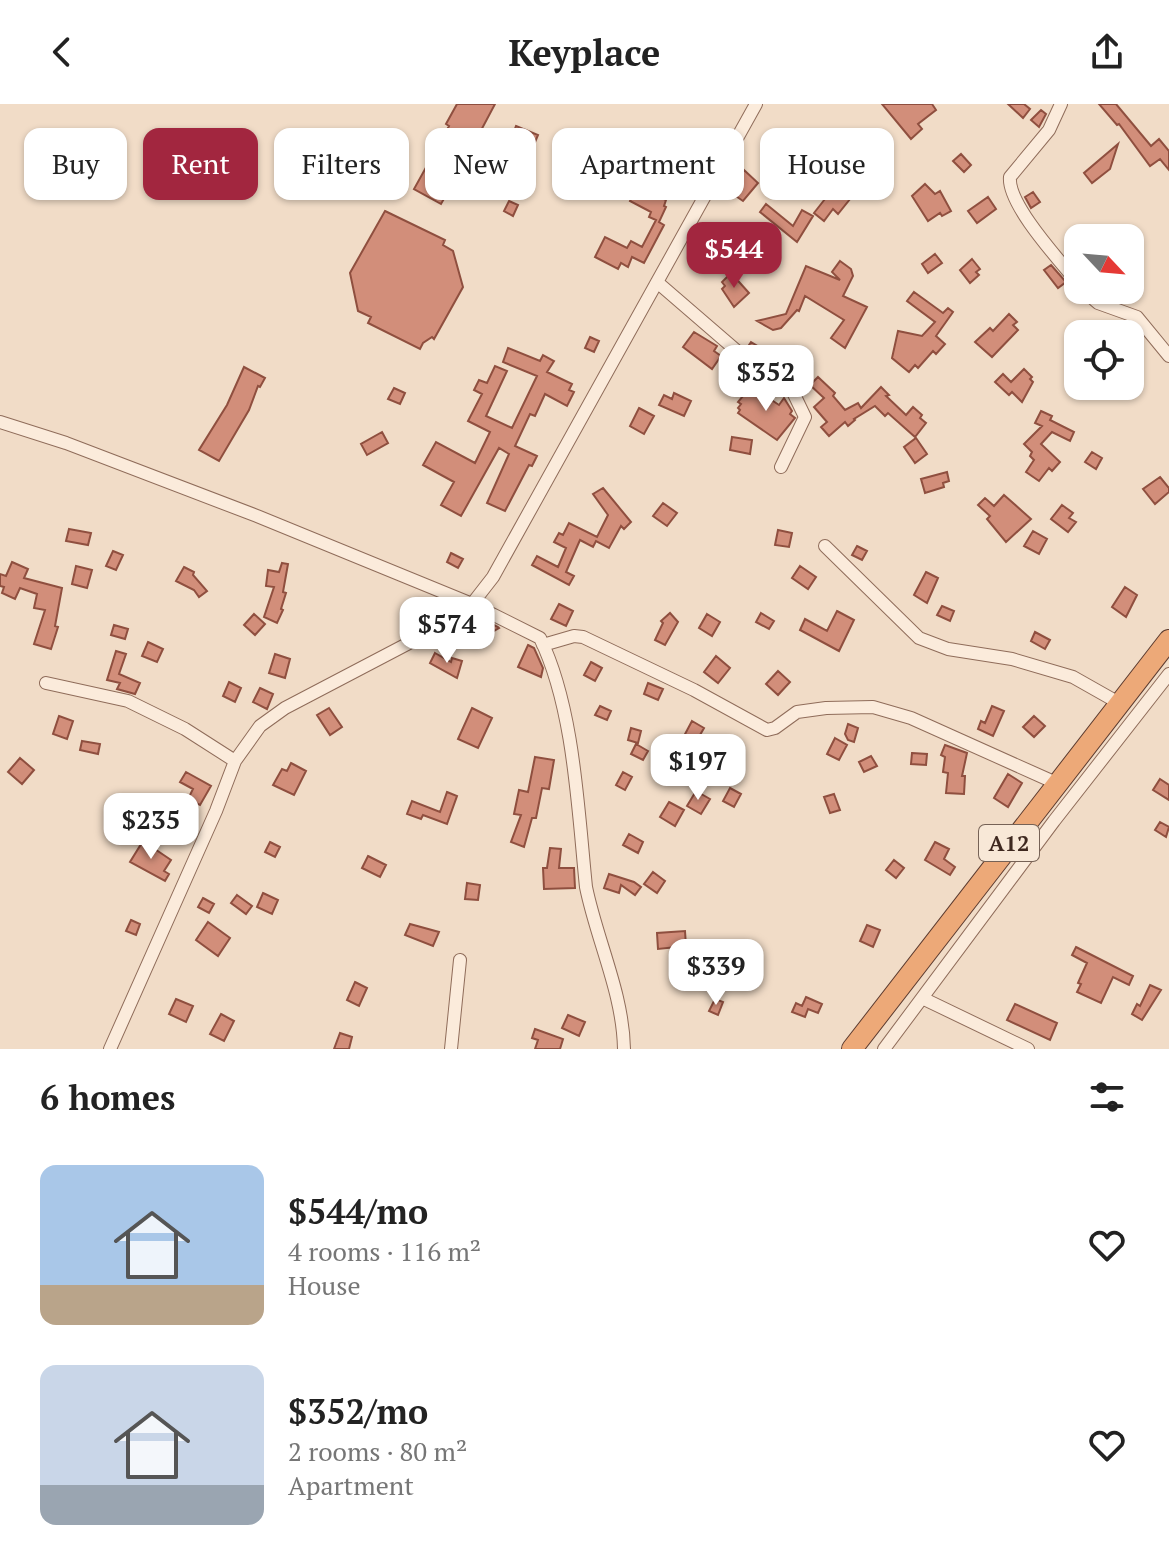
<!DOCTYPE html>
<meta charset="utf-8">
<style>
:root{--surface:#fff;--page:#f6f6f6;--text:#222;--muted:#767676;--accent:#a2263f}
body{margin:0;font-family:"PT Serif",serif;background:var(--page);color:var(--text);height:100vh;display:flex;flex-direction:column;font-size:30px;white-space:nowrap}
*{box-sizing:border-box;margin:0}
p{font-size:26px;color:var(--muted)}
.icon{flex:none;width:44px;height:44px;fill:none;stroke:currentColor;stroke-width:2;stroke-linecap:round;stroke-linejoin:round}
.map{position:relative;height:945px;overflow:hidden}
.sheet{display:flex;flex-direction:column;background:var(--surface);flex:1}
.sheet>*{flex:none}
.guide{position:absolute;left:24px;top:24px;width:1122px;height:72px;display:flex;gap:16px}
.needle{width:52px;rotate:116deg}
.buttons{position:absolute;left:1064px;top:120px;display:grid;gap:16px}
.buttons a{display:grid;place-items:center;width:80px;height:80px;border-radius:16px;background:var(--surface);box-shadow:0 2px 6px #0004;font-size:40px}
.price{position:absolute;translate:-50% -68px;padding:0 18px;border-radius:16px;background:#fff;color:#222;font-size:26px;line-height:52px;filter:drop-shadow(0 2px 4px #0008)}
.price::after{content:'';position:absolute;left:50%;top:48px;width:24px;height:18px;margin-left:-12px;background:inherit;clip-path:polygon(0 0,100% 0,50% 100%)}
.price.current{background:var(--accent);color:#fff}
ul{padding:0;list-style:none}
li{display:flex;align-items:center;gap:24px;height:200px;padding:0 40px}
li span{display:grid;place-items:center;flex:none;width:224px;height:160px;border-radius:16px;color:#555}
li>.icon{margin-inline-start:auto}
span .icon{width:96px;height:96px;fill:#fffc;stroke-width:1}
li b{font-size:34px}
h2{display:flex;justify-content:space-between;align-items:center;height:96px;padding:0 40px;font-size:34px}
.chip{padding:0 28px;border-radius:16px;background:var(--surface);box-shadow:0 2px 6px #0004;font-size:28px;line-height:72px}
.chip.current{background:var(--accent);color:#fff}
header{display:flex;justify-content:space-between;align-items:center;height:104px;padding:0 40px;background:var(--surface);font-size:36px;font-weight:700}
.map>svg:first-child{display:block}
</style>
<header><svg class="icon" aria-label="back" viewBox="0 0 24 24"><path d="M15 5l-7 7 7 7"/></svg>Keyplace<svg class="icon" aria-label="share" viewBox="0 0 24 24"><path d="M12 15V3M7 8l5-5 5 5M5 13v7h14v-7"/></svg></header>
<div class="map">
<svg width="1169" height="945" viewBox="0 0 1169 945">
<rect width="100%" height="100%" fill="#f1dcc7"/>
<path fill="#d28e7a" stroke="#8f4f3f" stroke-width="2" d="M457,0H495L477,34L457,26L451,40L470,49L441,100L414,85L449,22L446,20Z
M882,0H932L936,6L918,20L922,25L911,35Z
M1008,0H1024L1030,5L1023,14Z
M1099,0H1116L1151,42L1159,35L1169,47V66L1160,55L1150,62L1119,20L1117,21Z
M1041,6L1046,10L1039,23L1031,16Z
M516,22L538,31L528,55L507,46Z
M795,28L826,55L824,58L850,74L848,77L852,80L847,86L854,90L838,110L833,105L824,117L814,109L832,86L826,82L831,76L786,39Z
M1118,40L1110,65L1092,79L1084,69Z
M961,50L971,61L964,68L953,57Z
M744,66L758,79L743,97L730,88Z
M645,78L658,84L655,91L666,96L664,102L666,103L659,118L664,121L644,159L632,153L628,163L621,159L618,165L595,153L605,133L627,144L631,137L642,143L656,116L649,113L651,108L630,97L633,90L629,88L634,79L643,83Z
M925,80L935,90L940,87L951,107L942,112L940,109L928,117L912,92Z
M1033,88L1040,98L1031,104L1025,93Z
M988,93L996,105L977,119L968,107Z
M509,97L518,101L513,112L504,107Z
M766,100L793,122L802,106L813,112L797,138L760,108Z
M385,107L445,136L443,141L453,147L463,183L434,235L432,233L423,239L420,245L368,219L371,213L358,207L350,169Z
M935,150L942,159L928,169L922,160Z
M972,155L980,165L976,168L979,171L970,179L960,166Z
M840,157L851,165L853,172L843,192L867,203L845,244L831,234L844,216L805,192L799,207L797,206L781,224L773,226L757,217L786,210L806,162L840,176L832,168Z
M1051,161L1066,178L1058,184L1044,166Z
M731,169L749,189L734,203L722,185L725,182L722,178Z
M914,188L943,209L948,204L953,208L936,232L945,240L936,250L933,247L918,264L915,261L909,268L892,254L898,227L922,232L935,218L907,197Z
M1009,210L1017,218L1013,221L1018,226L992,253L975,238L990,224L993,227Z
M694,228L717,242L714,247L721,252L712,265L683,243Z
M590,233L599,237L594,248L585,244Z
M751,238L787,260L781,268L747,244Z
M508,244L540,257L543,251L554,257L547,268L572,280L569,286L574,288L567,302L545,290L535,312L530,310L515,342L537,352L532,362L529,361L505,407L487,399L509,350L499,344L461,412L441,401L454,378L423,361L436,338L475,359L490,328L468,317L482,290L474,286L479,276L487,279L495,262L507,267L486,312L512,324L537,272L503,258Z
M244,263L265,274L260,283L258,282L249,306L219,357L199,346L227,301Z
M1024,265L1032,273L1030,275L1033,278L1022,298L1012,288L1009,291L995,278L1003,270L1011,278Z
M818,273L835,289L833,292L845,306L858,299L861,304L881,283L889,291L886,292L906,311L913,303L922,311L920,314L926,319L915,333L888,309L885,312L875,302L854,315L855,316L848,322L845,318L829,332L821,323L827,318L814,303L824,294L810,281Z
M394,284L405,289L400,300L388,295Z
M755,285L779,301L784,294L792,307L790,310L795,314L777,336L738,309L740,306L738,304L741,300L738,298L747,287L751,289Z
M674,289L691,297L684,312L659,301L664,291L672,295Z
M639,304L654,312L644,330L630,322Z
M1041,307L1052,312L1050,316L1074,328L1070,337L1052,328L1041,340L1060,358L1052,367L1049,364L1039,377L1026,368L1034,356L1030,352L1032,348L1024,340L1042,322L1035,319Z
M382,328L388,339L367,351L361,340Z
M732,333L752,336L750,350L730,346Z
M916,334L927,350L915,359L904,343Z
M1092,348L1102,354L1096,365L1085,358Z
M947,368L949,377L943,379L944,383L925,389L921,375Z
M1160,373L1169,384V388L1155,400L1143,385Z
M603,384L631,418L624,425L621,422L609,444L596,437L593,443L580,436L566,468L574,472L569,481L532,461L537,452L558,463L566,444L554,438L559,429L563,431L569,419L597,433L608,411L593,390Z
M1004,391L1031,415L1006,438L987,415L990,412L978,401L985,394L994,402Z
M663,399L677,409L667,422L653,412Z
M1062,401L1073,409L1069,414L1076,418L1068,428L1051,415Z
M69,425L91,429L88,441L66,437Z
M778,426L792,429L789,443L775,441Z
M1033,427L1047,435L1039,450L1024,442Z
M857,442L867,447L862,456L852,451Z
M113,447L123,451L116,466L106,462Z
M451,449L463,455L458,464L447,458Z
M12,458L28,465L24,474L62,484L55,522L58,523L51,545L34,540L45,506L34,504L37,490L20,484L15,495L2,489L4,483L0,482V470L6,472Z
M282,459L288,460L283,488L286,489L281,505L283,506L277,519L264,513L274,483L266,482L268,466L279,468Z
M76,462L92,466L87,484L72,480Z
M800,462L816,473L808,485L792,474Z
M184,463L194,468L193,471L207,487L199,493L194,486L176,477Z
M926,468L938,474L927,499L914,491Z
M1125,483L1137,491L1126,513L1112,503Z
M559,500L573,507L566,522L551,515Z
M942,502L954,507L950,517L937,511Z
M837,507L854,516L839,547L800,526L805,515L827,527Z
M670,509L678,518L665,541L655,536L663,519L661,517Z
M761,509L774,517L769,525L756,518Z
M254,510L265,520L255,531L244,521Z
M707,510L720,518L712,532L699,524Z
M480,514L498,523L499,524L487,531L476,519Z
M114,521L128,525L125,535L111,531Z
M1035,528L1050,536L1045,545L1031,537Z
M148,538L163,545L157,558L142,552Z
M528,541L534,544L543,564L541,573L518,563Z
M116,547L126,550L119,570L140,579L135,590L117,585L120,579L107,576Z
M435,549L451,558L452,554L462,557L457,574L430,559Z
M275,550L290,555L285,574L269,569Z
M716,552L730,564L718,579L704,568Z
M591,558L602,564L595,577L584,571Z
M778,567L790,578L778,591L766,580Z
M229,578L241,584L235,598L223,592Z
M648,579L663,585L658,596L644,590Z
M260,584L273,590L267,605L253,598Z
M600,602L611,607L607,616L595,611Z
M992,602L1004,607L993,632L978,625L981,617L985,619Z
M329,604L342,623L330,631L317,611Z
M472,604L492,614L478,644L458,635Z
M59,612L73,617L67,635L53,630Z
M1034,612L1045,622L1034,633L1023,623Z
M692,617L704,624L696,638L684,632Z
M848,620L858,624L854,638L848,636L845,630Z
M631,624L641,627L638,639L628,636Z
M835,634L847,641L839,656L827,650Z
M82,637L100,640L98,650L80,646Z
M636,640L648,647L643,656L631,650Z
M945,641L967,649L962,672H965L964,690L946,689L948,669L943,668L945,653L941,651Z
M912,649L927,650L926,661L911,660Z
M871,652L877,662L864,668L859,658Z
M535,653L554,656L549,685L542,684L536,714H532L524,743L511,738L521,711L514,710L519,686L528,688Z
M20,654L34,666L22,680L8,668Z
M291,659L306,667L294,691L273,681L282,665L287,667Z
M186,668L211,682L200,701L188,695L193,685L180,678Z
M623,668L632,673L625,686L616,681Z
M1008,670L1022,679L1008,703L994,694Z
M1160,675L1169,681V696L1153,686Z
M730,684L741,690L734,703L723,697Z
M696,687L710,695L701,710L687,702Z
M447,688L457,692L447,720L423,711L421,715L407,710L412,697L440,708Z
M834,690L840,706L830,709L824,693Z
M669,698L684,706L675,722L660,713Z
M136,699L149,707L144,716L131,708Z
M1160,718L1169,723L1166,733L1155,726Z
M629,730L643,738L638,749L623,741Z
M143,737L171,756L164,767L169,770L165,777L130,758Z
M270,738L280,743L275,753L265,748Z
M935,738L949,745L944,755L955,763L950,771L925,756Z
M550,744L561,745L559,764H574L575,784L544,785L543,764H547Z
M368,752L386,761L380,773L362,764Z
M894,756L904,764L896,774L886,766Z
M653,768L665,777L657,789L644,780Z
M609,770L634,778L641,783L635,791L621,781L619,789L604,784Z
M467,779L480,781L478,796L465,795Z
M263,789L278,796L272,810L257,803Z
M237,791L252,802L246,810L231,799Z
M203,794L214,800L209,809L198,803Z
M131,816L140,820L136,831L126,827Z
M208,818L230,834L218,852L196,836Z
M410,820L439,828L433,842L405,831Z
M867,821L880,826L873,843L860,837Z
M685,827L686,842L658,845L657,829Z
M1076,843L1133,872L1129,881L1113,873L1101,899L1077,888L1081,880L1078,879L1087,859L1072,851Z
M355,878L367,884L359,902L347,896Z
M1150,881L1161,886L1142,916L1132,910L1137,900L1140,902Z
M806,893L822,900L818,909L808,905L805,913L792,908L796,899L802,902Z
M176,895L193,902L186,918L169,910Z
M715,895L723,898L718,911L709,907Z
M1015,900L1057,919L1050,936L1007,916Z
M221,910L234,917L224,937L210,930Z
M568,911L585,918L579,932L562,924Z
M535,925L563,935L560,945H535L538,936L532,934Z
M340,929L352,933L349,945H334Z"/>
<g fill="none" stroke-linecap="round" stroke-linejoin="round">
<g stroke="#8f6c5a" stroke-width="14">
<path id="minor" d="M1061,0L1049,26L1010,73C1007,100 1060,157 1078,179
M657,178L752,260L791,284L805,313L781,363
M1083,186L1098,199L1137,213L1169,252
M0,318L66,339L257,412L472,500L540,534C574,603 578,706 586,783C597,837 623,889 624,945
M825,442L919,534L948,545L1012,555L1073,573L1119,599
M543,541L574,532L583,533L694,586L767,626L775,624L797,608L826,604L873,603L911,614L1056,679
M46,579L128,597L185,625L235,657
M922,894L1028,945
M110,945L216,707L235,657L260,622L285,604L432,527L472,500L493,473L756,0
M451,945L460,856
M884,945L1054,717L1169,570"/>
</g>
<g stroke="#5c3b2f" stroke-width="22">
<path id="trunk" d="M852,945L1169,536"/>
</g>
<use href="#minor" stroke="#fbebdb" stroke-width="12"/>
<use href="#trunk" stroke="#eda978" stroke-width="20"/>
</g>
<g text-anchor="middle" stroke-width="7" stroke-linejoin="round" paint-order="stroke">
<rect fill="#f8e8d7" stroke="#766256" stroke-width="2" x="979" y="721" width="60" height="36" rx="6"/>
<g font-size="22" font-weight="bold" fill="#3e281f">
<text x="1009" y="747">A12</text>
</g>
</g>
</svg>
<div class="buttons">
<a><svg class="needle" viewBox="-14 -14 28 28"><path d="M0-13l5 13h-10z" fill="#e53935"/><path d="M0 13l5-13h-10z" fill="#767676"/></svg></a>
<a><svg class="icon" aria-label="locate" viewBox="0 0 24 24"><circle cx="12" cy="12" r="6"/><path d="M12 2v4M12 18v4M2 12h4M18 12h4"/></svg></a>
</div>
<b class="price current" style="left:734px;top:186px">$544</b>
<b class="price" style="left:766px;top:309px">$352</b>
<b class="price" style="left:447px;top:561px">$574</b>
<b class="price" style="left:698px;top:698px">$197</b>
<b class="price" style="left:151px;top:757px">$235</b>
<b class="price" style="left:716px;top:903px">$339</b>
<div class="guide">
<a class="chip">Buy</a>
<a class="chip current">Rent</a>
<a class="chip">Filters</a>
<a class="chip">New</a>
<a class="chip">Apartment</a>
<a class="chip">House</a>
</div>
</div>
<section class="sheet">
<h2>6 homes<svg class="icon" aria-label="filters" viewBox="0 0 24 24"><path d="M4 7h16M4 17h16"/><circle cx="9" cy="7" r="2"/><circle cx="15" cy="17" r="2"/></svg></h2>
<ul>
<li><span style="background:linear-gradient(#a9c7e8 75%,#b9a48a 0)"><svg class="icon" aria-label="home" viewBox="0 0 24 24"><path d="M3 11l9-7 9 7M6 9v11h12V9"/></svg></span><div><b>$544/mo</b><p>4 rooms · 116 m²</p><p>House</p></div><svg class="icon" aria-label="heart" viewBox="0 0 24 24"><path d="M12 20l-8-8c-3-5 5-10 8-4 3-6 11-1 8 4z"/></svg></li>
<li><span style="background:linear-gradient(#c9d6e8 75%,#9aa5b1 0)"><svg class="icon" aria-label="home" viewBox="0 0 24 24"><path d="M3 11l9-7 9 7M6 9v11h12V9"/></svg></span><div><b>$352/mo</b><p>2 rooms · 80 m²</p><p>Apartment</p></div><svg class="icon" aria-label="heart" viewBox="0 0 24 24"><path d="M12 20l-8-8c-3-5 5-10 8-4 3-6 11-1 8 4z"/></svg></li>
</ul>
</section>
